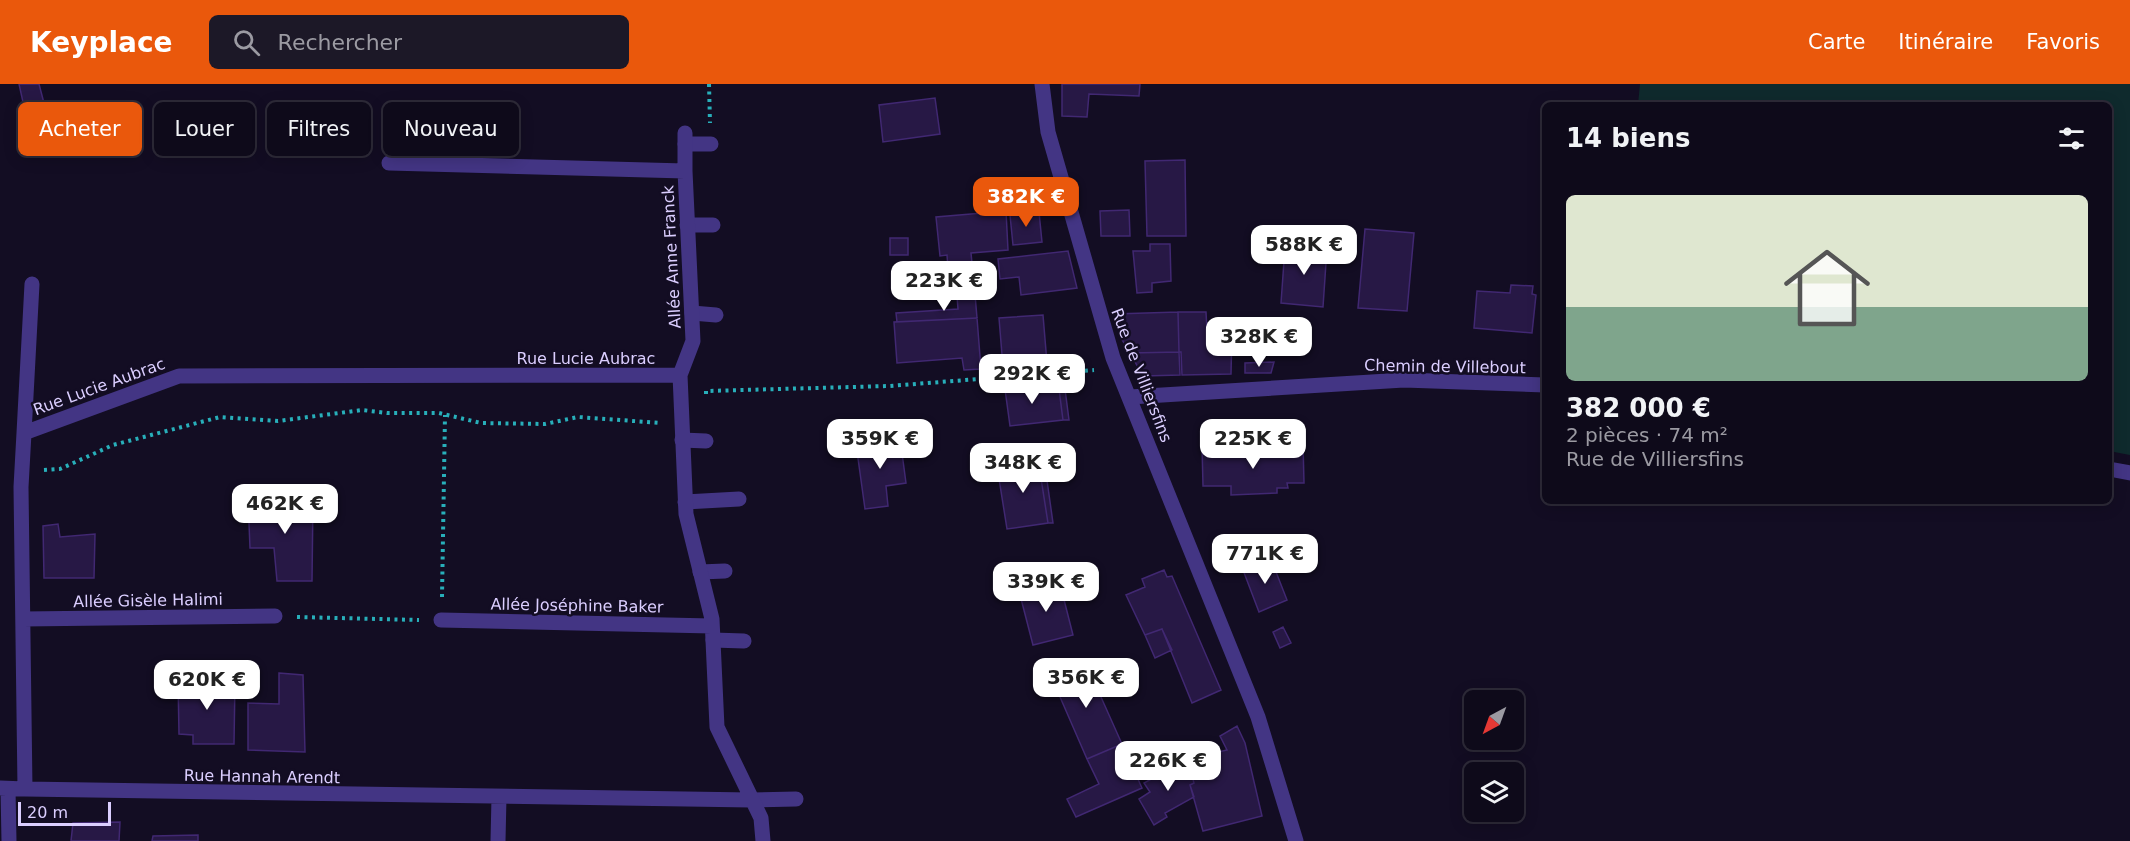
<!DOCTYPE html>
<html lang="fr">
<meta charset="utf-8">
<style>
:root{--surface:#0e0a1a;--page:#1c1827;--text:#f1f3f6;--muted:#9b9aa2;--line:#2e2b39;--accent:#ea580c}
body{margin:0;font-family:"DejaVu Sans",sans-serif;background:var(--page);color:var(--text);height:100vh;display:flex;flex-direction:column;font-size:22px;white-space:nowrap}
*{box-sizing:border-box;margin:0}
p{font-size:20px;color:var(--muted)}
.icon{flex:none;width:33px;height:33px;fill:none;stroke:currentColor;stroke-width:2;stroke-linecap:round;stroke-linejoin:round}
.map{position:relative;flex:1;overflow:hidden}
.sheet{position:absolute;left:1542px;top:18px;width:570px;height:402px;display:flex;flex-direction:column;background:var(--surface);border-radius:9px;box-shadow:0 3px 15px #0003,0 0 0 2px var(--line)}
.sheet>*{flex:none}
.guide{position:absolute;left:18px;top:18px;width:570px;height:54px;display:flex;gap:12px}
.needle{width:39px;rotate:221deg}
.controls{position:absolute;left:1464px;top:606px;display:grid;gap:12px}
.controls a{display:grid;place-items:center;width:60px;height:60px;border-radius:9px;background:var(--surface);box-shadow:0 3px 15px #0003,0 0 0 2px var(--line);font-size:30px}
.scale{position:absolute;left:18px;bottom:15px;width:93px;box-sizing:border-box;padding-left:6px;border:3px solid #dbceff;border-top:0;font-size:16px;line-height:21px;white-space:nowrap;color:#dbceff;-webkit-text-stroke:4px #130d23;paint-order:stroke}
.price{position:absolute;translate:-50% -51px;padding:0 14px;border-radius:12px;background:#fff;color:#222;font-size:20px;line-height:39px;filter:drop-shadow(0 2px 3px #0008)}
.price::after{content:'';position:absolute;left:50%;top:36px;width:18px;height:14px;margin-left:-9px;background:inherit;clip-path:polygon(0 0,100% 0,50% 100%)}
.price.active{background:var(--accent);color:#fff}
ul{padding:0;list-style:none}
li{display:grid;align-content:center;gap:12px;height:318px;padding:0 24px}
li span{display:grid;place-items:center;height:186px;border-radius:9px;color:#555}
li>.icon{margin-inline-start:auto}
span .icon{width:108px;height:108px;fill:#fffc;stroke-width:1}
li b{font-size:26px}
h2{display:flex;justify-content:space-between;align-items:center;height:72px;padding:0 24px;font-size:26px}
.pill{padding:0 21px;border-radius:9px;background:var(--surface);box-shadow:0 3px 15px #0003,0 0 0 2px var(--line);font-size:21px;line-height:54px}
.pill.active{background:var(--accent);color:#fff}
header{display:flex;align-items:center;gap:36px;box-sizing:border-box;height:84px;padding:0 30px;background:var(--accent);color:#fff}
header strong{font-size:28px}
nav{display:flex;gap:33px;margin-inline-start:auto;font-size:21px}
.search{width:420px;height:54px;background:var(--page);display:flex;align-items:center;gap:15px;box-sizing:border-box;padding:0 21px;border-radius:9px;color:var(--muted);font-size:22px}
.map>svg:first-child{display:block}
</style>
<header>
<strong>Keyplace</strong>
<div class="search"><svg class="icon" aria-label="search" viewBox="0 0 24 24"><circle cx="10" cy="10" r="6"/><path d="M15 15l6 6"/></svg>Rechercher</div>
<nav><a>Carte</a><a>Itinéraire</a><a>Favoris</a></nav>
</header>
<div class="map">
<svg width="2130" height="757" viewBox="0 0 2130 757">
<rect width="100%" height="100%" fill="#130d23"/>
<path fill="#0f2a2d" d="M1640,0H2130V371L2109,367V21H1638Z"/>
<path fill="#271845" stroke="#412872" stroke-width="1.5" d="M19,0H39L45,23L25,27Z
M1062,0H1140L1139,12L1089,10L1087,33L1062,32Z
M935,14L940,50L883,58L879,21Z
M1185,76L1186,152H1147L1145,77Z
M1129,126L1130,152H1101L1100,127Z
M1006,127L1008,166L971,169L975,210L950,212L947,171L940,172L936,133Z
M1039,128L1042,158L1013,161L1010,131Z
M1365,145L1414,149L1407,227L1358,224Z
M890,154H908V171H890Z
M1150,160H1170L1171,197L1152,199V208L1137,209L1133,167H1150Z
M1299,162L1327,164L1323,223L1281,219L1285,163L1298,164Z
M1068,167L1077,204L1021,211L1019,193L1000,195L998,175Z
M1511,201L1533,202L1532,210L1536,211L1532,249L1474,244L1477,207L1510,209Z
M975,210L977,234L897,238L896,229L958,225L957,212Z
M1178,228L1179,268L1130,269L1121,254L1114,230Z
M1178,228H1206L1207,247L1232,246L1231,290L1182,291L1181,268H1179Z
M1043,231L1047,279L1003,283L999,234Z
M977,234L981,285L964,286L962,274L897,279L894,238Z
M1179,268L1180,291L1143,292L1130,269Z
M1274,278L1271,289H1245V279Z
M1025,296L1027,308L1059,305L1063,336L1010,342L1004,298Z
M1059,305H1065L1069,336H1063Z
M900,354L906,399L886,402L888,422L865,425L856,360Z
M1303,359L1304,399H1287L1288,404H1277V409L1231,411V402H1203L1202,362H1221L1230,371L1278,369L1285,360Z
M1038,375H1044L1053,439H1048Z
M1038,375L1048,439L1007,445L997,382Z
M313,414L312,497H277L274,464H250L248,415Z
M58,440L60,453L95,450L94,494H44L43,442Z
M1271,475L1287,516L1259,528L1243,486Z
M1164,486L1167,493L1172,492L1221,606L1192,619L1162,545L1145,551L1126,511L1145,503L1142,495Z
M1059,496L1073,551L1033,561L1019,507Z
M1283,543L1291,559L1280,564L1273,548Z
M1162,545L1172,566L1155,574L1145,551Z
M1084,575L1122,660L1087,675L1050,590Z
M279,589L303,591L305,668L248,666V619L279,620Z
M178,595L235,597L234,660H193V651L179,650Z
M1237,642L1245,659L1262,732L1203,747L1190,701L1194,699L1188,675L1227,666L1220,652Z
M1122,660L1142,704L1076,733L1067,715L1099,700L1087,675Z
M1188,675L1194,699L1190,701L1194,713L1165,729L1167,733L1154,741L1139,715L1150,708L1144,699Z
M120,738L119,757H71L73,739Z
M198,751V757H152L153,752Z"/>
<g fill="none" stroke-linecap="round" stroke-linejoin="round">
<path stroke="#28afba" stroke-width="4" stroke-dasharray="3 4.5" stroke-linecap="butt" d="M709,0L710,39
M706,310V307L889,302L1094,286
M44,386L60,385L113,361L220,333L278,337L362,326L387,329H439L481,339L545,340L578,333L661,339
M442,513L445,331
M297,533L419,536"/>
<path stroke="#433584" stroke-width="15" d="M685,60H711
M687,141H713
M692,229L716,231
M682,356L706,357
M685,418L739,415
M700,488L725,487
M713,556L744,557
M751,716L796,715"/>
<path stroke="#433584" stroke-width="15" d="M1042,0L1048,48L1113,274L1258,633L1296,757
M685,49V87
M389,79L685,87L693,257L680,291
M1130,313L1404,296L1545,301
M24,349L32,200
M2109,385L2130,389
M23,535L275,532
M441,536L712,542
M0,704L25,705L21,403L24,349L179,292L680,291L686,430L712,535L717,643L761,734L763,757
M8,705L9,757
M25,705L751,716
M498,757L499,713"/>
</g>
<g text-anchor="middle" stroke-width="5" stroke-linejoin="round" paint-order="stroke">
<g font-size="16" fill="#dbceff" stroke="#130d23">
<text transform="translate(671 173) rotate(-93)" y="6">Allée Anne Franck</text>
<text x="586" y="280">Rue Lucie Aubrac</text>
<text transform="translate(1445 282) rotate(1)" y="6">Chemin de Villebout</text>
<text transform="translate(1142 291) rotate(69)" y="6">Rue de Villiersfins</text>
<text transform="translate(99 302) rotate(-20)" y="6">Rue Lucie Aubrac</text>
<text transform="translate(148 516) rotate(-1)" y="6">Allée Gisèle Halimi</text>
<text transform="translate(577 521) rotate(1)" y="6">Allée Joséphine Baker</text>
<text transform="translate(262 692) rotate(1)" y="6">Rue Hannah Arendt</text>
</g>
</g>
</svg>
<div class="controls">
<a><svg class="needle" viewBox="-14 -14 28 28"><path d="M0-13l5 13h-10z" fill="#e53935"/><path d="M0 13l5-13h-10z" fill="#9b9aa2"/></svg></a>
<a><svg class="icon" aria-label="layers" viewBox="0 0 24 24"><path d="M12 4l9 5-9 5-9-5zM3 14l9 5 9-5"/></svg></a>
</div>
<div class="scale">20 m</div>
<b class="price active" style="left:1026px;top:144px">382K €</b>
<b class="price" style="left:1304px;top:192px">588K €</b>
<b class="price" style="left:944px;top:228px">223K €</b>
<b class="price" style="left:1259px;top:284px">328K €</b>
<b class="price" style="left:1032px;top:321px">292K €</b>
<b class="price" style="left:880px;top:386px">359K €</b>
<b class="price" style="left:1253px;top:386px">225K €</b>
<b class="price" style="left:1023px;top:410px">348K €</b>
<b class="price" style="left:285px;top:451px">462K €</b>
<b class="price" style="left:1265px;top:501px">771K €</b>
<b class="price" style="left:1046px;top:529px">339K €</b>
<b class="price" style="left:1086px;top:625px">356K €</b>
<b class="price" style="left:207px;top:627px">620K €</b>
<b class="price" style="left:1168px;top:708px">226K €</b>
<div class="guide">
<a class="pill active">Acheter</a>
<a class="pill">Louer</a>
<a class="pill">Filtres</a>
<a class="pill">Nouveau</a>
</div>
<section class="sheet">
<h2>14 biens<svg class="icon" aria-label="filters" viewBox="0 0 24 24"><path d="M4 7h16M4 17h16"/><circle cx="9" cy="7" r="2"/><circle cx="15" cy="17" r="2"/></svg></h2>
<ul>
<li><span style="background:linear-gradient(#dfe7d0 60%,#7fa58c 0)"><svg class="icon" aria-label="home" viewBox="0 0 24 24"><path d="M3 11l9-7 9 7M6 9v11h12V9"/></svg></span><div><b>382 000 €</b><p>2 pièces · 74 m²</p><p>Rue de Villiersfins</p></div></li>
</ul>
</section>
</div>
